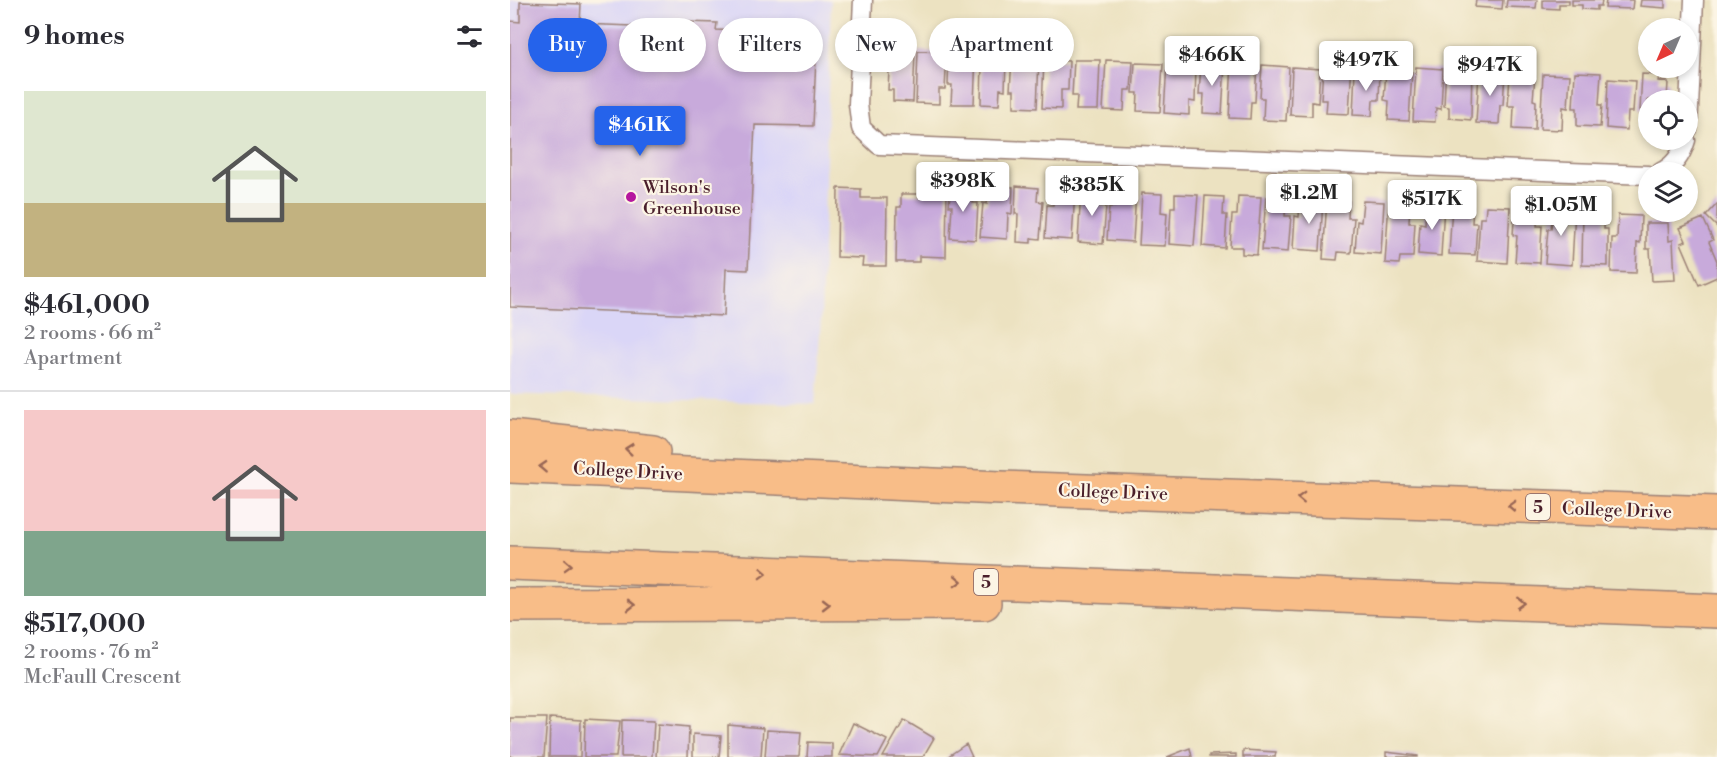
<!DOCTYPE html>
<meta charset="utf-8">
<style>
:root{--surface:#fff;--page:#f2f2f3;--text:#2b2b33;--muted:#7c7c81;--line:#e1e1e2;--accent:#2563eb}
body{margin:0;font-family:"Libre Bodoni",serif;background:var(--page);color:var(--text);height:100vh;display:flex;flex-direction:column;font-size:22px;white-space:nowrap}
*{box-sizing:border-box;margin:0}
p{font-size:20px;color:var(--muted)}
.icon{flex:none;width:33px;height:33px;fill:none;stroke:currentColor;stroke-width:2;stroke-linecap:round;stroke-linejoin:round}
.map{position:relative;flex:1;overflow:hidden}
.details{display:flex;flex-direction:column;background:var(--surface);width:510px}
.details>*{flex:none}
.hud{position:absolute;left:18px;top:18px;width:570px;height:54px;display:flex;gap:12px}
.needle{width:39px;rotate:224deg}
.buttons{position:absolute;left:1128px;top:18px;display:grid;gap:12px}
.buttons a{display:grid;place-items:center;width:60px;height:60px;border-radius:50%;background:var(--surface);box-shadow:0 3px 9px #0003;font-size:30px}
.price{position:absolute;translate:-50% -51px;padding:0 14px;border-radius:6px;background:#fff;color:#222;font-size:20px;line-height:39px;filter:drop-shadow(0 2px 3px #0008)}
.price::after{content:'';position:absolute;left:50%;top:36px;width:18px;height:14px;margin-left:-9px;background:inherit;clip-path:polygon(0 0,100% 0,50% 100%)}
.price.active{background:var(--accent);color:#fff}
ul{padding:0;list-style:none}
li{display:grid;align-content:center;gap:12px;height:318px;padding:0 24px}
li+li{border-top:2px solid var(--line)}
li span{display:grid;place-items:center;height:186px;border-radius:0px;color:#555}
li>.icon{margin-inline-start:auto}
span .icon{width:108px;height:108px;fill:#fffc;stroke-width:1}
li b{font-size:26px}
h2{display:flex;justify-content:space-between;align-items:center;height:72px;padding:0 24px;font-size:26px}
.chip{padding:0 21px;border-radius:27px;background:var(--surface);box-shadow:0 3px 9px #0003;font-size:21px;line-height:54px}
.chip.active{background:var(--accent);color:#fff}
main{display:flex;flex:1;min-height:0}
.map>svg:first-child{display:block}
</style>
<main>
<section class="details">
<h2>9 homes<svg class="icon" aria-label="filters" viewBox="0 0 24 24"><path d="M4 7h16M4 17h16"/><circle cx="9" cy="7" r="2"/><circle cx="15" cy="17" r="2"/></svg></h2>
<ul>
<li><span style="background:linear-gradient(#dfe7d0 60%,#c2b280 0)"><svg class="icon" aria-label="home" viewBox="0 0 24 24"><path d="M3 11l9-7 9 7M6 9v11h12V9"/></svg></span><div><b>$461,000</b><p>2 rooms · 66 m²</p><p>Apartment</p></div></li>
<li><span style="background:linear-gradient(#f6c9c9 65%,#7fa58c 0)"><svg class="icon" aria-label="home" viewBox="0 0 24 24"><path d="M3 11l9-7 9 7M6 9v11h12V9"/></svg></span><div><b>$517,000</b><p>2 rooms · 76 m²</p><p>McFaull Crescent</p></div></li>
</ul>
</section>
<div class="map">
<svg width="1207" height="757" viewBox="0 0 1207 757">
<rect width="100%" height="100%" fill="#fcf5e5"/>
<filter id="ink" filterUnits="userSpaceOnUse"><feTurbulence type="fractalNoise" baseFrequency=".0167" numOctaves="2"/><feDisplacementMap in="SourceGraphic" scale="12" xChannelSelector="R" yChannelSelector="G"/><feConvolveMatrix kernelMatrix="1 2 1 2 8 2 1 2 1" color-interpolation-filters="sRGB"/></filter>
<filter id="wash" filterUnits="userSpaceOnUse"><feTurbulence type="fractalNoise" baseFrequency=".008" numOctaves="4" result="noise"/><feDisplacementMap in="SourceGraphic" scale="24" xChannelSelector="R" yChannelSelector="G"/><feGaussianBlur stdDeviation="1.35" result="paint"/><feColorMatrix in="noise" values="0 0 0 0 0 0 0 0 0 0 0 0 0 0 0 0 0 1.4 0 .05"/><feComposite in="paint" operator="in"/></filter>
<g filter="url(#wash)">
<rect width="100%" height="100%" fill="#ece2c1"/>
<path fill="#dad6f7" d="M0,0H321L311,318L305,404L0,394Z"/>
<g id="blocks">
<path fill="#c8aadb" d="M966,0H993L992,9L965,7Z
M997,0H1027L1026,8L996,7Z
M1033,0H1059V4H1049V9L1033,8Z
M1062,0H1092L1091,6H1087V10L1072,9V5H1062Z
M1096,0H1123L1122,9L1095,8Z
M1131,0H1155V8L1130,6Z
M10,2L71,4L70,24L176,28V22L207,23L206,30L307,34L303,126L245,125L238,270L216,269L214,316L0,307V21L10,22Z
M380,51L405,52L403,102L383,101V90H378Z
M408,51L437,52L435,89H429V104L406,103Z
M439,53L466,54L464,104H441L442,85H438Z
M502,58L529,59L527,108L504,107V90H500Z
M472,60L496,61L495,90L490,89L489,105L471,104Z
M534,60L559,61L558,90H551V109L532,108Z
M564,60H590L588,110H566L567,96H562Z
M596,60L623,61L621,90H615L614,111L593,110Z
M825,61L842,62L839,114L816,113L817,100H811L813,65L825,66Z
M722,62L747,63L745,102H741L740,119L719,118Z
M936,62L962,63L961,120L939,118V107L934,106Z
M625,63L653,64L650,112L627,111L628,93H623Z
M657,63L686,65L685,102L679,101V115L654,113Z
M691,63L715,64L712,114L693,113L694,94H689Z
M752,65L779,67L776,121L753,120L754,98H750Z
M782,67L810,69L808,103L802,102V116L780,115Z
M906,67L933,69L931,109L926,108L925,122L903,121Z
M845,70L870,71L869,100H863L862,116L843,115Z
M876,70L902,72L899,121L878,120L879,101L874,100Z
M969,72L995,73L993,105H990L989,124L966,123Z
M1065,72L1091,73L1089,105H1092L1090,127L1067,126V108H1063Z
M1033,74L1060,75L1058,108L1053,107L1052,130L1030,129Z
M1132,74L1149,75L1148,81L1158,82L1157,100H1138V124L1134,123L1135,110H1130Z
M1000,75L1025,76L1023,100L1026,101L1025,130L1003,129L1004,106H998Z
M1098,79L1125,81L1123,112H1118L1117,130L1096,128Z
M441,185L464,187L463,203H468L466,240L440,238L442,206H439Z
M416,186H437L436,257L409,256V262H386L387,207H391V194H415Z
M479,186L503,187L502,214L498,213L497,239L470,237L473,203L477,204Z
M506,186L528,188L527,201L533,202L530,239L521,238V243L507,242L508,214H505Z
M328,188L351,189V198H377L376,266H352L353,258L327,257Z
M544,188L565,190L562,240L535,238L537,205H543Z
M571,189L592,191L591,206H596L593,244L568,242Z
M606,191L626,192L623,242L597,240L599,207H605Z
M632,193L652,194L651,212L657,213L655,246L629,245Z
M665,194L688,195L684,246L659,244L661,207H665Z
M695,196L714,197L713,215H717L715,248L692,246Z
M728,196L751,197L747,255L732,254V247H720L722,215H727Z
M756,197L776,199L775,216H781L778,252L752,250Z
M790,198L813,200L810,251L783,249L785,216L789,217Z
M817,199L839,201L838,218H844L841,253L828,252L827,260L813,259Z
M853,201L874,202L871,254L845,252L847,221L851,222Z
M879,201L900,203L899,223H905L903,257H890L889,264L875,263Z
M916,204L934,205L931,256L908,254L910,223L915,224Z
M1207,204V227L1196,216Z
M942,205L963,207L962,223H967L965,255L939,254Z
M976,206L1000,207L997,263L967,261L970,218H975Z
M1005,206L1028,208L1027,226H1032L1030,263L1005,262L1007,236L1003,235Z
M1043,208L1065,209L1062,265L1035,263L1038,229H1041Z
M1073,211H1095L1094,229H1098V266L1072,265Z
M1108,215L1131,216L1130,243L1127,242L1126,273L1101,272L1102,238H1107Z
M1193,218L1203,240L1199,242L1207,261V277L1189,285L1171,243L1176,241L1170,228Z
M1136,223H1158L1159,241L1163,240L1165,280L1142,281L1140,249H1136Z
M0,718H37L34,757H0Z
M40,718L71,720L70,757H39Z
M75,719L110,721L106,757H74Z
M112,720L144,721L142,757H111Z
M394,720L424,738L413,757H373Z
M343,723L377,740L368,757L329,755Z
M148,724L179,727L178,757H146Z
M218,725L253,728L251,757H218Z
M257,730L291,732L289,757H255Z
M183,734L211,736L209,757H183Z
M298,742L322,743V757H297Z
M456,744L462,757H437Z
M680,748L682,757H657Z
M733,750L766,752L765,757H733Z
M876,752L908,756V757H876Z
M726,754V757H699V755Z"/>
</g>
</g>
<g filter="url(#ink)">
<use href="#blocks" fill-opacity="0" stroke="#9b8076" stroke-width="1.5"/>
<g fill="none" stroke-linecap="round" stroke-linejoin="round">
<g stroke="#9b8076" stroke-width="21">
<path id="street" d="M353,0L348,104L351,128L369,145L1138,175
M1178,129L1184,0
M1151,172C1164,166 1172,154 1176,140"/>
</g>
<g stroke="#9b8076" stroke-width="36">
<path id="highway" d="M0,437L143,452
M0,466L491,488L1207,513
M0,563L1207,611
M0,605L474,603"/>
</g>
<use href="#street" stroke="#fff" stroke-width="18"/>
<use href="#highway" stroke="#f8bd88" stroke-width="33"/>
</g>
<defs><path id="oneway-chevron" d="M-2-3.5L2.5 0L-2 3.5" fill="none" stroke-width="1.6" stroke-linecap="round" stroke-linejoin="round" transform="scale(1.5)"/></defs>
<g stroke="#986655">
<use href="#oneway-chevron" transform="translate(119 449) rotate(-174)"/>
<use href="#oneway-chevron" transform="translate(33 467) rotate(-177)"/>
<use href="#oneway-chevron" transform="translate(791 498) rotate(-178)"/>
<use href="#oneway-chevron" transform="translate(1002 506) rotate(-178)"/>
<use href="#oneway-chevron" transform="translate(58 565) rotate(2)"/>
<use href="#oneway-chevron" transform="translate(253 573) rotate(2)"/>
<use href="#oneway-chevron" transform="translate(448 581) rotate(2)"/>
<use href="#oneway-chevron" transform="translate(1011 603) rotate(2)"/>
<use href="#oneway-chevron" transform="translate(316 604)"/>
<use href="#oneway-chevron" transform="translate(121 605)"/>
</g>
</g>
<circle fill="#b5179e" stroke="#fcf5e5" stroke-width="2" cx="121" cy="197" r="6"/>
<g text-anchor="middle" stroke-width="4.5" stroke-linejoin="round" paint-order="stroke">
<g fill="#fcf5e5" stroke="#7f5f63" stroke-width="1.5">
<rect x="1016" y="494" width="24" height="26" rx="4.5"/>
<rect x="464" y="569" width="24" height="26" rx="4.5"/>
</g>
<g font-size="16" font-weight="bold" fill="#4a1f2b">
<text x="1028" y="513">5</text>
<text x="476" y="588">5</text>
</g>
<g font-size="18" fill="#4a1f2b" stroke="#fcf5e5" text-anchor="start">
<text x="133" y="193">Wilson's<tspan x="133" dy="21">Greenhouse</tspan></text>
</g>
<g font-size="18" fill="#4a1f2b" stroke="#fcf5e5">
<text transform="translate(118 471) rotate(3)" y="6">College Drive</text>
<text transform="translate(603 492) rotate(2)" y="6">College Drive</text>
<text transform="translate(1107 510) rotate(2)" y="6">College Drive</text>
</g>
</g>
</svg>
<div class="buttons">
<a><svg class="needle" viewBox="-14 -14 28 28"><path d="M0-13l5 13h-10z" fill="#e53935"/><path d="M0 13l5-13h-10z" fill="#7c7c81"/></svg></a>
<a><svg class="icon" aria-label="locate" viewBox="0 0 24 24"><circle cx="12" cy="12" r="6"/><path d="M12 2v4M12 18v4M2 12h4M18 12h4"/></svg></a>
<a><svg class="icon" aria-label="layers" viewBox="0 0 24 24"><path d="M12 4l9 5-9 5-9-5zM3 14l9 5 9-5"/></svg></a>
</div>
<b class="price" style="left:702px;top:87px">$466K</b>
<b class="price" style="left:856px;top:92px">$497K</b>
<b class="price" style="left:980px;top:97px">$947K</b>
<b class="price active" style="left:130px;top:157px">$461K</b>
<b class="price" style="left:453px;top:213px">$398K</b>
<b class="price" style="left:582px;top:217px">$385K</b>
<b class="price" style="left:799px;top:225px">$1.2M</b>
<b class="price" style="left:922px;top:231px">$517K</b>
<b class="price" style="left:1051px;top:237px">$1.05M</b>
<div class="hud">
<a class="chip active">Buy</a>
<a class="chip">Rent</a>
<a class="chip">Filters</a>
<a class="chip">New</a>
<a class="chip">Apartment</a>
</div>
</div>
</main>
